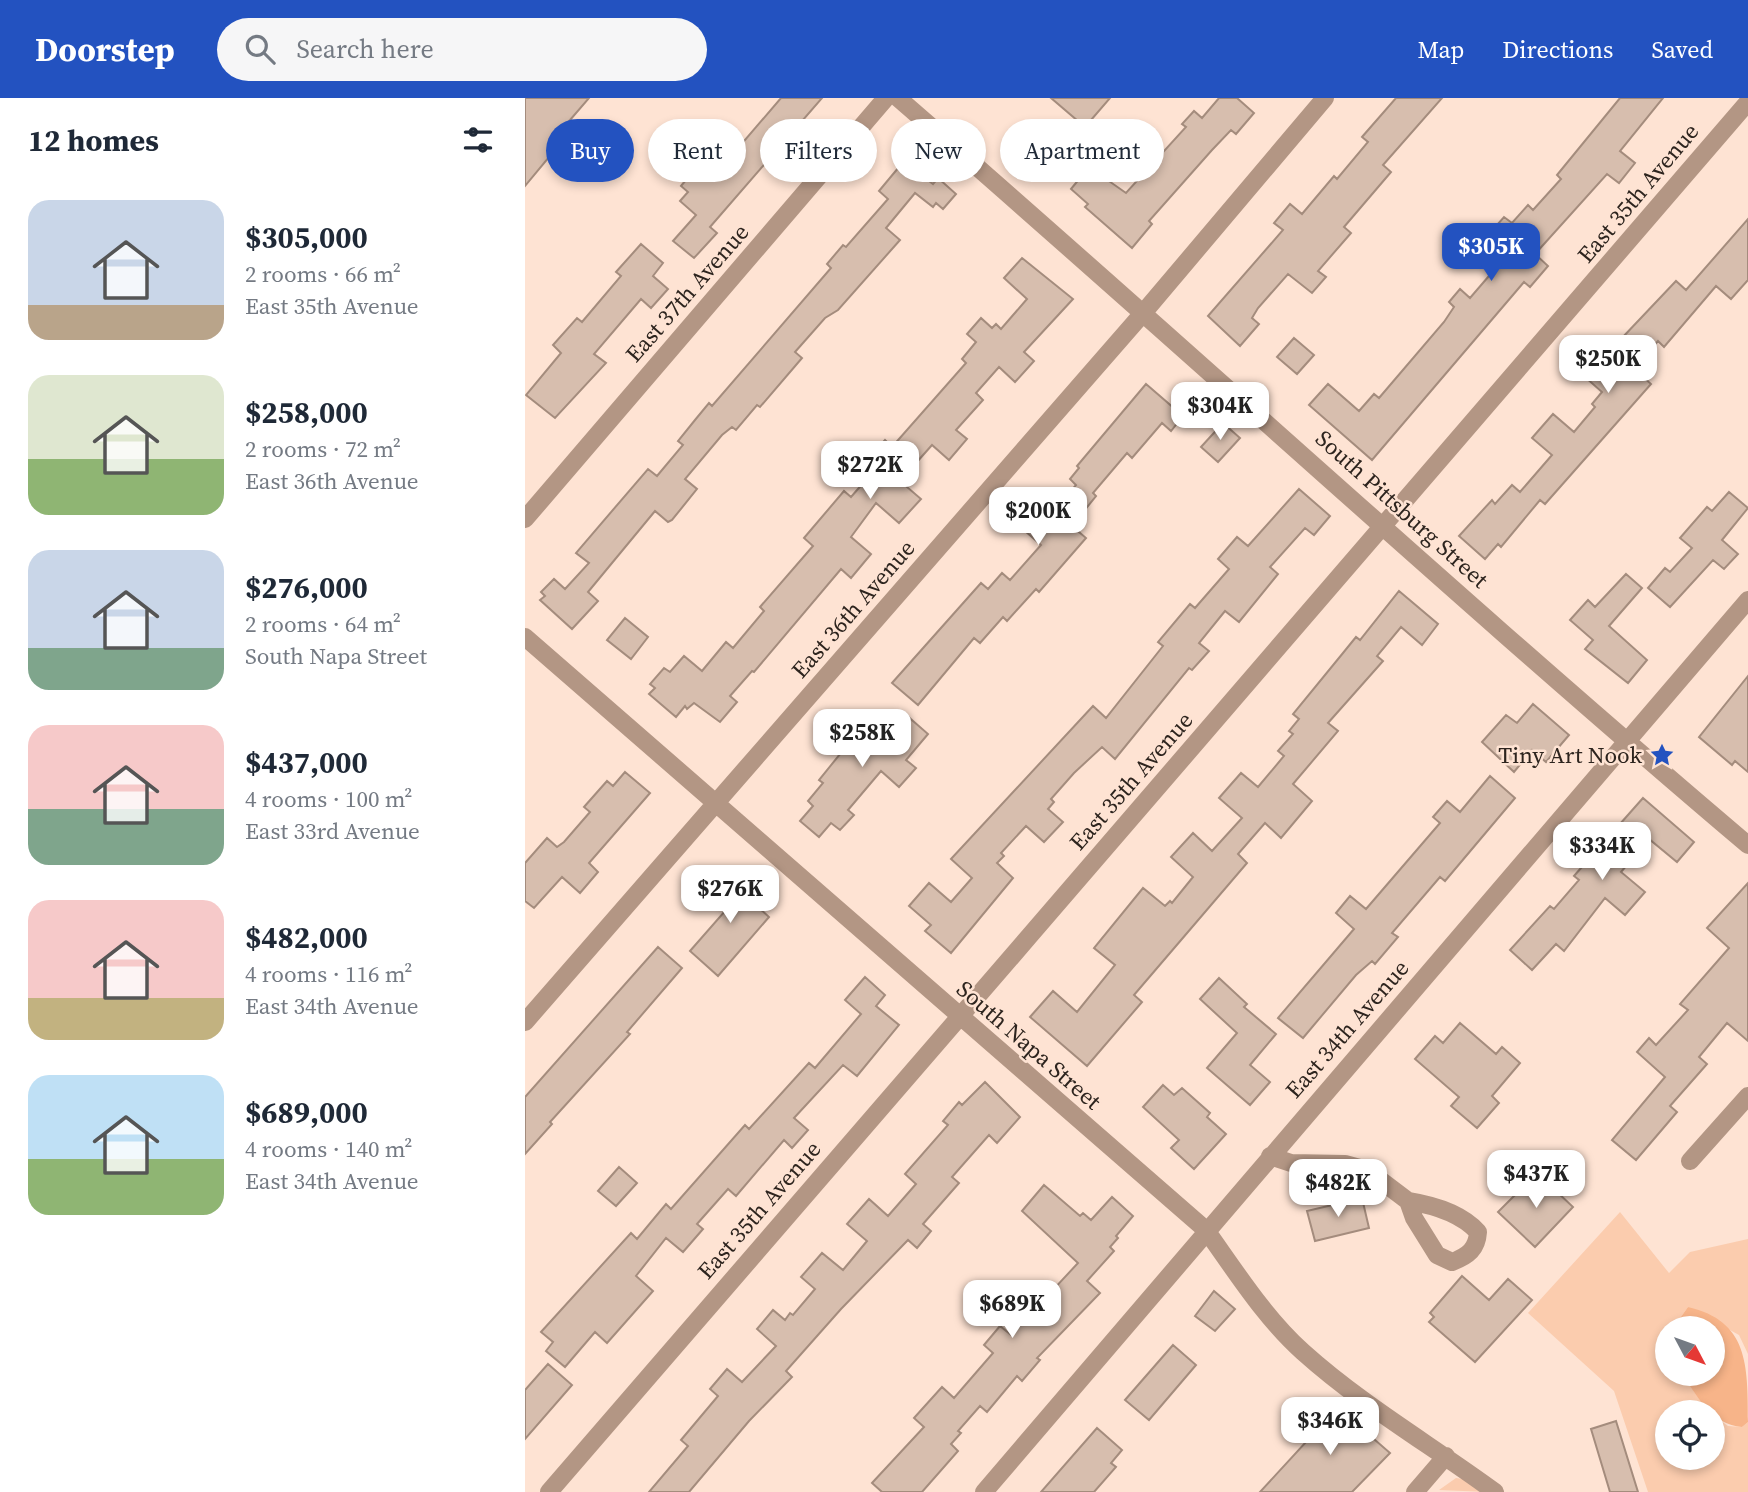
<!DOCTYPE html>
<meta charset="utf-8">
<style>
:root{--surface:#fff;--page:#f6f6f7;--text:#1f2937;--muted:#747a83;--accent:#2352c0}
body{margin:0;font-family:"Source Serif 4",serif;background:var(--page);color:var(--text);height:100vh;display:flex;flex-direction:column;font-size:26px;white-space:nowrap}
*{box-sizing:border-box;margin:0}
p{font-size:23px;color:var(--muted)}
.icon{flex:none;width:38px;height:38px;fill:none;stroke:currentColor;stroke-width:2;stroke-linecap:round;stroke-linejoin:round}
.map{position:relative;flex:1;overflow:hidden}
.sheet{display:flex;flex-direction:column;background:var(--surface);width:525px}
.sheet>*{flex:none}
.guide{position:absolute;left:21px;top:21px;width:665px;height:63px;display:flex;gap:14px}
.needle{width:46px;rotate:131deg}
.fabs{position:absolute;left:1130px;top:1218px;display:grid;gap:14px}
.fabs a{display:grid;place-items:center;width:70px;height:70px;border-radius:50%;background:var(--surface);box-shadow:0 4px 10px #0003;font-size:35px}
.price{position:absolute;translate:-50% -60px;padding:0 16px;border-radius:14px;background:#fff;color:#222;font-size:23px;line-height:46px;filter:drop-shadow(0 2px 4px #0008)}
.price::after{content:'';position:absolute;left:50%;top:42px;width:21px;height:16px;margin-left:-10px;background:inherit;clip-path:polygon(0 0,100% 0,50% 100%)}
.price.on{background:var(--accent);color:#fff}
ul{padding:0;list-style:none}
li{display:flex;align-items:center;gap:21px;height:175px;padding:0 28px}
li span{display:grid;place-items:center;flex:none;width:196px;height:140px;border-radius:21px;color:#555}
li>.icon{margin-inline-start:auto}
span .icon{width:84px;height:84px;fill:#fffc;stroke-width:1}
li b{font-size:30px}
h2{display:flex;justify-content:space-between;align-items:center;height:84px;padding:0 28px;font-size:30px}
.pill{padding:0 24px;border-radius:32px;background:var(--surface);box-shadow:0 4px 10px #0003;font-size:24px;line-height:63px}
.pill.on{background:var(--accent);color:#fff}
header{display:flex;align-items:center;gap:42px;box-sizing:border-box;height:98px;padding:0 35px;background:var(--accent);color:#fff}
header strong{font-size:33px}
nav{display:flex;gap:38px;margin-inline-start:auto;font-size:24px}
.search{width:490px;height:63px;background:var(--page);display:flex;align-items:center;gap:18px;box-sizing:border-box;padding:0 24px;border-radius:38px;color:var(--muted);font-size:26px}
main{display:flex;flex:1;min-height:0}
.map>svg:first-child{display:block}
</style>
<header>
<strong>Doorstep</strong>
<div class="search"><svg class="icon" aria-label="search" viewBox="0 0 24 24"><circle cx="10" cy="10" r="6"/><path d="M15 15l6 6"/></svg>Search here</div>
<nav><a>Map</a><a>Directions</a><a>Saved</a></nav>
</header>
<main>
<section class="sheet">
<h2>12 homes<svg class="icon" aria-label="filters" viewBox="0 0 24 24"><path d="M4 7h16M4 17h16"/><circle cx="9" cy="7" r="2"/><circle cx="15" cy="17" r="2"/></svg></h2>
<ul>
<li><span style="background:linear-gradient(#c9d6e8 75%,#b9a48a 0)"><svg class="icon" aria-label="home" viewBox="0 0 24 24"><path d="M3 11l9-7 9 7M6 9v11h12V9"/></svg></span><div><b>$305,000</b><p>2 rooms · 66 m²</p><p>East 35th Avenue</p></div></li>
<li><span style="background:linear-gradient(#dfe7d0 60%,#8fb573 0)"><svg class="icon" aria-label="home" viewBox="0 0 24 24"><path d="M3 11l9-7 9 7M6 9v11h12V9"/></svg></span><div><b>$258,000</b><p>2 rooms · 72 m²</p><p>East 36th Avenue</p></div></li>
<li><span style="background:linear-gradient(#c9d6e8 70%,#7fa58c 0)"><svg class="icon" aria-label="home" viewBox="0 0 24 24"><path d="M3 11l9-7 9 7M6 9v11h12V9"/></svg></span><div><b>$276,000</b><p>2 rooms · 64 m²</p><p>South Napa Street</p></div></li>
<li><span style="background:linear-gradient(#f6c9c9 60%,#7fa58c 0)"><svg class="icon" aria-label="home" viewBox="0 0 24 24"><path d="M3 11l9-7 9 7M6 9v11h12V9"/></svg></span><div><b>$437,000</b><p>4 rooms · 100 m²</p><p>East 33rd Avenue</p></div></li>
<li><span style="background:linear-gradient(#f6c9c9 70%,#c2b280 0)"><svg class="icon" aria-label="home" viewBox="0 0 24 24"><path d="M3 11l9-7 9 7M6 9v11h12V9"/></svg></span><div><b>$482,000</b><p>4 rooms · 116 m²</p><p>East 34th Avenue</p></div></li>
<li><span style="background:linear-gradient(#bfe0f5 60%,#8fb573 0)"><svg class="icon" aria-label="home" viewBox="0 0 24 24"><path d="M3 11l9-7 9 7M6 9v11h12V9"/></svg></span><div><b>$689,000</b><p>4 rooms · 140 m²</p><p>East 34th Avenue</p></div></li>
</ul>
</section>
<div class="map">
<svg width="1223" height="1394" viewBox="0 0 1223 1394">
<rect width="100%" height="100%" fill="#fee3d3"/>
<path fill="#fbccae" d="M1095,1114L1144,1175L1165,1154L1223,1141V1256L1214,1237L1163,1209L1148,1230H1143V1276H1159L1184,1314H1143V1360H1188V1317L1203,1328L1217,1329L1223,1324V1394H1123L1089,1293L1003,1215Z
M931,1380L945,1382L963,1394L914,1392Z"/>
<path fill="#f7b489" d="M1163,1209C1223,1223 1223,1266 1223,1324L1217,1329C1187,1326 1175,1302 1159,1279V1276H1188V1230H1148Z"/>
<path fill="#d7beae" stroke="#a48c7d" stroke-width="2" d="M0,0H64L39,29L50,38L39,51L34,47L0,88Z
M256,0H297L185,129L192,135L169,160L148,143L171,117L155,103L163,94L156,88L175,65L190,77Z
M526,0H585L560,29Z
M694,0H712L729,15L711,36L706,32L687,52L624,123L627,126L607,150L560,109L563,106L546,91L564,69L601,95L661,29L657,26L669,13L677,20Z
M871,0H917L858,67L866,74L819,129L826,135L793,173L801,179L787,195L763,176L733,210L727,220L734,226L715,248L683,218L758,132L749,125L765,106L777,116L809,78L812,81L843,44L837,39Z
M1095,0H1138L1095,53L1110,65L1094,85L1082,76L1010,156L1023,168L1005,189L999,184L847,362L784,307L803,286L834,313L849,296L854,300L919,224L929,209L924,204L935,191L945,200L976,164L966,155L974,145L964,136L979,119L987,125L1003,107L1008,112L1036,81L1032,77Z
M379,63L408,86L413,80L431,96L418,111L411,105L408,109L390,95L361,130L375,142L313,212L300,220L270,254L277,260L235,309L232,307L211,332L207,329L197,337L160,381L172,391L147,422L143,424L130,413L63,494L73,503L47,531L15,502L20,498L16,494L29,481L40,491L64,465L51,455L123,371L132,378L158,347L153,343L170,322L184,305L187,308L306,170L302,166L318,147L321,149L363,101L354,93Z
M1223,121V182L1206,201L1191,188L1139,249L1133,243L1109,271L1126,286L1020,406L1015,402L976,449L973,446L960,461L934,438L967,402L970,406L987,387L995,394L1027,357L1007,340L1028,316L1049,334L1070,309L1067,306L1077,294L1060,279L1151,183L1161,192Z
M116,146L138,165L128,178L143,191L126,210L116,201L69,256L81,265L30,320L1,297L36,255L28,247L52,220L57,224L96,178L91,174Z
M497,160L548,201L499,254L509,263L490,284L474,269L451,295L458,302L431,332L442,341L424,362L407,347L375,383L396,401L374,425L351,405L326,439L346,456L326,480L316,471L229,574L227,573L205,598L212,604L195,624L169,605L162,611L160,608L151,619L124,596L130,590L125,586L139,570L145,574L159,558L177,573L201,544L208,550L239,513L235,509L288,448L279,440L319,393L326,399L353,368L344,360L360,342L367,349L441,265L437,261L451,244L442,236L456,220L467,230L471,226L476,231L502,201L479,180Z
M769,240L789,257L772,276L752,259Z
M621,286L658,318L646,333L637,325L607,360L602,355L568,395L571,398L547,428L561,440L514,494L511,491L482,523L478,519L455,545L449,540L393,607L367,585L456,485L463,491L477,475L485,482L516,447L500,433L523,407L530,413L551,387L545,381L554,370L552,368Z
M698,325L715,340L693,364L676,349Z
M774,391L805,418L789,437L780,430L745,469L753,476L714,524L700,513L674,545L684,553L667,572L664,570L590,661L577,649L549,675L526,701L529,704L523,711L538,724L519,744L501,728L476,755L479,758L472,765L488,780L426,855L400,833L406,827L384,808L404,785L426,804L447,780L426,761L568,608L581,620L638,548L633,544L665,506L670,510L704,471L693,461L712,439L723,448Z
M1204,394L1223,410L1197,442L1213,456L1199,471L1188,462L1145,509L1123,490L1140,470L1145,474L1167,450L1155,440L1182,409L1187,413Z
M1101,476L1117,490L1084,528L1122,562L1103,585L1060,551L1068,542L1045,522L1063,502L1070,509Z
M874,493L913,526L897,547L876,529L852,558L858,563L803,625L813,633L768,686L787,703L756,740L740,725L713,756L722,765L609,897L617,904L562,968L505,919L528,893L552,914L590,867L569,850L618,790L640,808L645,803L647,805L668,779L646,759L668,735L687,753L717,720L694,700L716,675L733,689L759,658L753,653L768,636L764,633L774,621L768,616L818,555L831,539L835,542Z
M100,520L123,539L106,561L82,542Z
M1223,578V674L1210,663L1207,667L1174,639Z
M1008,606L1044,637L1021,664L1007,652L989,674L957,644L981,617L992,625Z
M337,614L363,636L380,616L403,636L381,662L391,670L374,689L356,673L323,712L329,717L315,732L306,725L294,739L275,723L288,708L283,703L298,685L294,682L324,645L316,638Z
M100,674L125,695L64,765L73,774L55,795L37,779L9,810L0,803V765L22,740L32,749L39,744L65,714L59,709L82,683L88,688Z
M965,678L990,700L920,783L915,779L867,835L873,839L850,866L847,863L831,877L778,940L753,920L829,831L811,815L825,798L841,811L915,725L908,719L922,703L935,714Z
M1118,700L1169,744L1152,764L1124,741L1096,774L1120,794L1100,817L1080,800L1039,853L1031,846L1007,872L985,852L1025,808L1029,811L1054,782L1049,778Z
M210,772L228,797L224,801L244,819L193,878L165,853L201,812L185,791Z
M1223,785V943L1202,925L1174,959L1182,966L1145,1008L1152,1014L1111,1062L1087,1042L1140,979L1112,954L1124,940L1131,947L1163,912L1155,906L1204,850L1182,830Z
M133,849L157,870L102,934L105,936L25,1024L27,1026L0,1056V999Z
M340,879L360,897L351,908L374,927L332,978L318,967L269,1020L283,1032L267,1050L259,1042L211,1098L203,1091L172,1126L178,1131L158,1154L141,1140L111,1178L128,1193L82,1245L70,1234L40,1269L21,1253L28,1244L16,1234L106,1135L112,1141L141,1106L146,1111L220,1027L224,1031L284,965L290,970L336,916L320,902Z
M694,880L722,906L719,909L751,936L725,967L745,984L725,1007L682,970L712,935L675,901Z
M935,925L971,956L977,949L995,965L967,998L974,1005L952,1030L926,1008L934,999L890,961L910,938L918,945Z
M460,984L495,1019L472,1045L464,1037L427,1079L434,1085L398,1126L406,1133L392,1150L383,1142L316,1211L261,1273L267,1279L224,1323L164,1394H124L163,1348L156,1342L193,1298L185,1291L202,1271L217,1284L251,1248L232,1231L248,1212L260,1222L265,1215L268,1217L290,1191L276,1179L297,1155L318,1172L342,1143L322,1126L344,1101L363,1118L391,1086L380,1076L423,1027L418,1023L434,1004L437,1007Z
M638,987L649,997L657,990L685,1015L682,1019L701,1036L669,1071L646,1050L654,1042L618,1009Z
M94,1069L112,1085L91,1108L73,1093Z
M1012,1075L1048,1109L1010,1149L973,1114Z
M519,1087L555,1118L558,1115L566,1122L587,1099L608,1118L591,1138L593,1140L585,1149L589,1153L562,1183L575,1195L512,1260L515,1262L497,1283L492,1278L462,1314L455,1308L433,1333L436,1335L426,1346L433,1353L397,1394H357L347,1385L399,1329L389,1320L417,1289L429,1300L468,1255L459,1247L475,1228L486,1237L553,1165L497,1113Z
M837,1100L844,1130L790,1143L782,1113Z
M937,1178L964,1202L983,1181L1007,1202L950,1264L904,1224L909,1219L905,1215Z
M689,1193L710,1211L690,1233L670,1218Z
M648,1247L671,1267L624,1322L600,1302Z
M23,1266L47,1287L0,1341V1292Z
M803,1301L865,1355L827,1394H735L793,1331L784,1323Z
M1091,1323L1113,1394H1085L1066,1331Z
M572,1330L597,1352L586,1365L591,1369L569,1394H516Z"/>
<g fill="none" stroke-linecap="round" stroke-linejoin="round">
<path stroke="#b39684" stroke-width="18" d="M373,0C658,247 935,503 1223,747
M0,421L361,0
M0,539L681,1132C711,1174 740,1220 778,1254C837,1307 906,1347 970,1394
M0,924L619,214L800,0
M745,1058L766,1065L820,1066L842,1072L883,1103L889,1120L912,1157L927,1164C943,1158 952,1151 953,1134C936,1115 908,1107 883,1103
M1165,1063L1223,998
M24,1394C423,930 826,470 1223,4
M459,1394L1223,502
M890,1394L921,1358"/>
</g>
<defs>
<g id="sight-bare" transform="scale(1.89)"><path d="M0-6L1.8-2.2L6-1.7L2.9 1.2L3.7 5.4L0 3.3L-3.7 5.4L-2.9 1.2L-6-1.7L-1.8-2.2Z" fill="#2352c0" stroke="#fee3d3" stroke-width="2.5" paint-order="stroke"/></g>
</defs>
<g fill-rule="evenodd">
<use href="#sight-bare" x="1137" y="657"/>
</g>
<g text-anchor="middle" stroke-width="5" stroke-linejoin="round" paint-order="stroke">
<g font-size="23" fill="#2d241e" stroke="#fee3d3">
<text transform="translate(1113 95) rotate(-50)" y="8">East 35th Avenue</text>
<text transform="translate(162 195) rotate(-49)" y="8">East 37th Avenue</text>
<text transform="translate(877 411) rotate(42)" y="8">South Pittsburg Street</text>
<text transform="translate(328 511) rotate(-49)" y="8">East 36th Avenue</text>
<text transform="translate(606 683) rotate(-49)" y="8">East 35th Avenue</text>
<text transform="translate(822 931) rotate(-49)" y="8">East 34th Avenue</text>
<text transform="translate(504 947) rotate(41)" y="8">South Napa Street</text>
<text transform="translate(234 1112) rotate(-49)" y="8">East 35th Avenue</text>
</g>
<g font-size="23" fill="#2d241e" stroke="#fee3d3" text-anchor="end">
<text x="1117" y="665">Tiny Art Nook</text>
</g>
</g>
</svg>
<div class="fabs">
<a><svg class="needle" viewBox="-14 -14 28 28"><path d="M0-13l5 13h-10z" fill="#e53935"/><path d="M0 13l5-13h-10z" fill="#747a83"/></svg></a>
<a><svg class="icon" aria-label="locate" viewBox="0 0 24 24"><circle cx="12" cy="12" r="6"/><path d="M12 2v4M12 18v4M2 12h4M18 12h4"/></svg></a>
</div>
<b class="price on" style="left:966px;top:185px">$305K</b>
<b class="price" style="left:1083px;top:297px">$250K</b>
<b class="price" style="left:695px;top:344px">$304K</b>
<b class="price" style="left:345px;top:403px">$272K</b>
<b class="price" style="left:513px;top:449px">$200K</b>
<b class="price" style="left:337px;top:671px">$258K</b>
<b class="price" style="left:1077px;top:784px">$334K</b>
<b class="price" style="left:205px;top:827px">$276K</b>
<b class="price" style="left:1011px;top:1112px">$437K</b>
<b class="price" style="left:813px;top:1121px">$482K</b>
<b class="price" style="left:487px;top:1242px">$689K</b>
<b class="price" style="left:805px;top:1359px">$346K</b>
<div class="guide">
<a class="pill on">Buy</a>
<a class="pill">Rent</a>
<a class="pill">Filters</a>
<a class="pill">New</a>
<a class="pill">Apartment</a>
</div>
</div>
</main>
